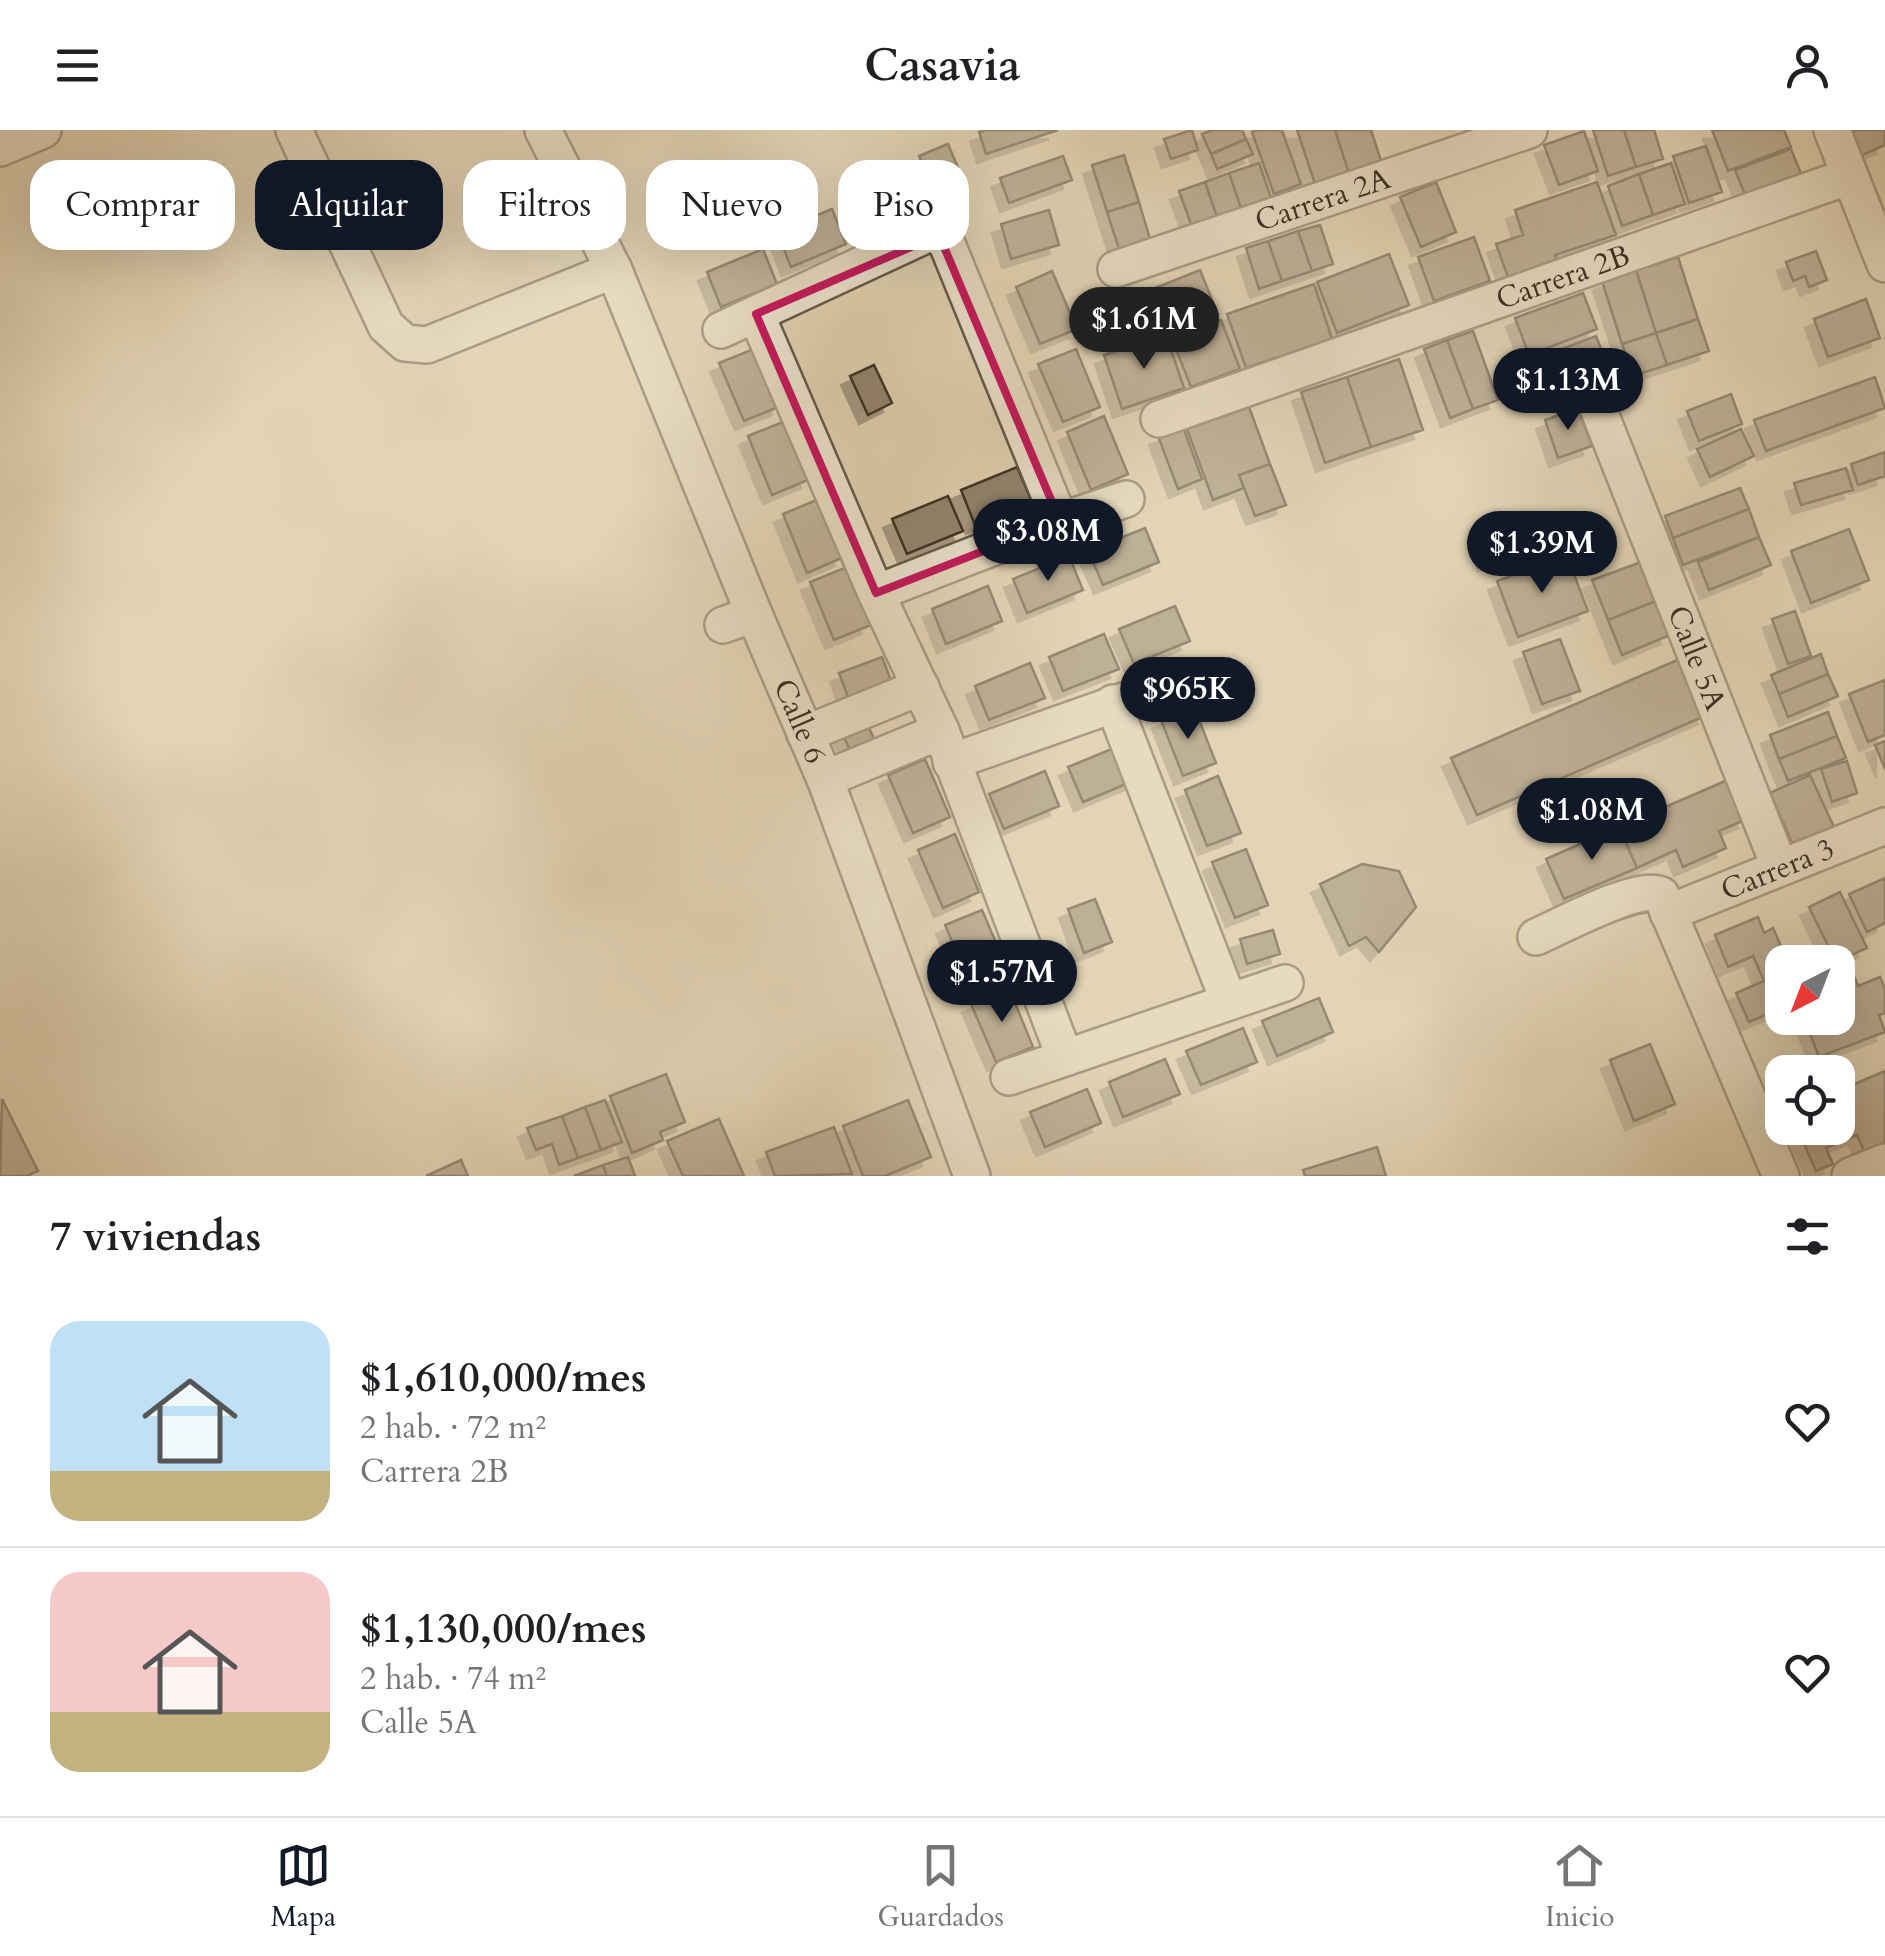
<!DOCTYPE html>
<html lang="es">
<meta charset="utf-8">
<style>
:root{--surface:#fff;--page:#f6f6f6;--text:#202124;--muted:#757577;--line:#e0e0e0;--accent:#111827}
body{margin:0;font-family:Cardo,serif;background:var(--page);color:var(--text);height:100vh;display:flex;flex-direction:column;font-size:38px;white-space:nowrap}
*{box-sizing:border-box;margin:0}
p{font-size:32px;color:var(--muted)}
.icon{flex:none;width:55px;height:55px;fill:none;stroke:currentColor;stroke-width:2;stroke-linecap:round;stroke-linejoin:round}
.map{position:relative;height:1046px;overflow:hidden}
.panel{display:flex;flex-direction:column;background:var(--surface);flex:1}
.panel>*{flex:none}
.hud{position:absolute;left:30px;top:30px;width:1000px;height:90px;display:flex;gap:20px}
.needle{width:65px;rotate:222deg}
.controls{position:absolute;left:1765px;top:815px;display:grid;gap:20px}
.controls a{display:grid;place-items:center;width:90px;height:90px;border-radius:20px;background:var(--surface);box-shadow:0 10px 40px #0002;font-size:50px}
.price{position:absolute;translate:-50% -85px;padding:0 22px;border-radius:35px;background:var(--accent);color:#fff;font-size:32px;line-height:65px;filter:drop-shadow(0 2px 5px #0008)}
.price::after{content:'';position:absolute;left:50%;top:60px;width:30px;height:22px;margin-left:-15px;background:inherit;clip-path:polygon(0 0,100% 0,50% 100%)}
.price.on{background:#222;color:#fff}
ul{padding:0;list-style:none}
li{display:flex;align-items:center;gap:30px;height:250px;padding:0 50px}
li+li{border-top:2px solid var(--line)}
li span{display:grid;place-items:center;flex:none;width:280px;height:200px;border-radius:30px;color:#555}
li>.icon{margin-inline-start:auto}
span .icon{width:120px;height:120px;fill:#fffc;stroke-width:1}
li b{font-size:42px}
h2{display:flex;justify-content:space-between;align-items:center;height:120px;padding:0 50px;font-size:42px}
.tag{padding:0 35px;border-radius:30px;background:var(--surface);box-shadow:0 10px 40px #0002;font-size:35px;line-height:90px}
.tag.on{background:var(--accent);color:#fff}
header{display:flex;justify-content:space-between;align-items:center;height:130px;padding:0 50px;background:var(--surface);font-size:45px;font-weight:600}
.menu{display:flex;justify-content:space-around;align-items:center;height:140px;border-top:2px solid var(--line);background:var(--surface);font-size:28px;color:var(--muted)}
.menu a{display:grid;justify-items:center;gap:5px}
.menu .on{color:var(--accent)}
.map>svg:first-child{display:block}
</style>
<header><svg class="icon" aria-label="menu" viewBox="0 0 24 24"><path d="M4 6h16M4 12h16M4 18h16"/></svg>Casavia<svg class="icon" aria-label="person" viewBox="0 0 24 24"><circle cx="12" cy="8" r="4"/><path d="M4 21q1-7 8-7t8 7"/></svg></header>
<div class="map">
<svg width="1885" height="1046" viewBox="0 0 1885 1046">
<defs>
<filter id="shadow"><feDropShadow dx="-9" dy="9" stdDeviation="0" flood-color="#0004"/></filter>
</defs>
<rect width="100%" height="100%" fill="#e2d4b5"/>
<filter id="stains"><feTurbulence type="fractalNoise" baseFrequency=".002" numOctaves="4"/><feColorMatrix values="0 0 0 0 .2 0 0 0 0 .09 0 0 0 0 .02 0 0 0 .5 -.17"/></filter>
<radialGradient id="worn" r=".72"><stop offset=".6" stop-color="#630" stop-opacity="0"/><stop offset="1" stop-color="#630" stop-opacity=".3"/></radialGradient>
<path fill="#928571" stroke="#3b3027" stroke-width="2.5" filter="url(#shadow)" d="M986,0H1058L986,24L979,2Z
M1192,0L1198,20L1171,29L1164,9Z
M1213,0H1242L1246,9L1211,24L1202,4Z
M1256,0H1282L1301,54L1274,64L1252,2Z
M1297,0H1335L1351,50L1317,60Z
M1335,0H1371L1384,40L1351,50Z
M1593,0H1624L1636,37L1608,46Z
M1624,0H1654L1663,29L1636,37Z
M1712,0H1784L1791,17L1728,41Z
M1849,0H1885V15L1860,26Z
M1584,1L1598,41L1559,55L1544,15Z
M1246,9L1253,24L1217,39L1211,24Z
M948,14L964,52L935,64L919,26Z
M1706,16L1722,62L1689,73L1673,26Z
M1791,19L1802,46L1746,67L1735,40Z
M1124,25L1139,72L1107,82L1092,35Z
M1063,26L1072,50L1009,73L1000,48Z
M1259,33L1274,77L1244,87L1229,43Z
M1671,33L1685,74L1653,85L1639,44Z
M1229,43L1244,87L1220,96L1205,52Z
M1639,44L1653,85L1622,96L1608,56Z
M907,46L921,80L865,103L850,69Z
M1205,52L1220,96L1195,105L1179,61Z
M1436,52L1456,102L1421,117L1400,67Z
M1597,52L1616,105L1555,125L1558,134L1509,150L1496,114L1523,105L1515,80Z
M1139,72L1152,116L1121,125L1107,82Z
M832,79L846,114L791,137L777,102Z
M1049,80L1059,115L1011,129L1001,94Z
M1320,95L1333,134L1312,141L1298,101Z
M1298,101L1312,141L1282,151L1268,111Z
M1474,107L1490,151L1434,171L1418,127Z
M1268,111L1282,151L1259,159L1246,118Z
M763,119L777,154L721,177L707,142Z
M1816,121L1827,150L1809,157L1805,146L1793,151L1786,132Z
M1389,124L1409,175L1337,203L1317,152Z
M1678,127L1698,189L1656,203L1636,140Z
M1200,140L1218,184L1202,190L1199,180L1183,186L1186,194L1172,200L1155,158Z
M1636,140L1656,203L1622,214L1602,151Z
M1052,141L1077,199L1040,214L1016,157Z
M1314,154L1332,209L1246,238L1227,184Z
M1583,163L1597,199L1529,225L1515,188Z
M1866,169L1880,208L1828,227L1814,189Z
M1698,189L1709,221L1667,235L1656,203Z
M1221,190L1240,239L1191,257L1172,209Z
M1473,201L1498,270L1473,279L1447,210Z
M1656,203L1667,235L1633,246L1622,214Z
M1166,205L1184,258L1122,279L1104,225Z
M1596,206L1611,244L1545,269L1530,231Z
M1447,210L1473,279L1450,288L1424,219Z
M756,218L781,276L744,291L719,233Z
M1076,219L1100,277L1063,292L1038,234Z
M1399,229L1423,300L1371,317L1347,247Z
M874,235L892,273L868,285L850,246Z
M1347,247L1371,317L1325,333L1301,262Z
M1875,247L1885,278L1766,321L1754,290Z
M1731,264L1742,294L1699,311L1687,281Z
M1249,277L1270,334L1239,345L1244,358L1213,370L1187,299Z
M1578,278L1592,316L1558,328L1545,290Z
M1104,286L1128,344L1091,360L1067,302Z
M785,291L810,349L772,365L748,306Z
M1183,297L1202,349L1178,359L1158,306Z
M1741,299L1754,326L1710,347L1697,319Z
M1885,322V346L1858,355L1851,334Z
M1270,334L1286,375L1255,386L1239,345Z
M1017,337L1032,372L975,395L961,360Z
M1846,338L1853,360L1801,375L1794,353Z
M1740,358L1749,379L1673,408L1665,386Z
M948,366L963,401L907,424L892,389Z
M819,369L844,427L807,443L783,384Z
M1749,379L1759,407L1683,435L1673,408Z
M1528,382L1540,412L1507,425L1495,394Z
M1495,394L1507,425L1487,432L1476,402Z
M1145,398L1159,432L1103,455L1088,421Z
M1849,399L1869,450L1811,473L1791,421Z
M1759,407L1771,435L1709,460L1698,432Z
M1069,426L1083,460L1027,483L1013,449Z
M1567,426L1588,481L1518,507L1497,451Z
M1641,432L1656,471L1608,490L1592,450Z
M847,437L871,495L834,510L810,452Z
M988,456L1002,491L946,514L932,479Z
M1656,471L1670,505L1622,525L1608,490Z
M1175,476L1190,511L1134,534L1119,499Z
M1795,481L1811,526L1788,534L1772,489Z
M1104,504L1119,539L1063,561L1049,527Z
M1560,509L1580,561L1542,574L1523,522Z
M1821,524L1828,544L1779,564L1771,545Z
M882,527L895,561L852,578L839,543Z
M1682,528L1707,585L1477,685L1451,628Z
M1030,533L1045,568L989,590L975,556Z
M1828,544L1838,566L1788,587L1779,564Z
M1885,550V605L1868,612L1849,564Z
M1194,577L1216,633L1183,646L1161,590Z
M1828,582L1837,606L1779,629L1770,605Z
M863,585L874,609L850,620L839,597Z
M1837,606L1846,628L1788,651L1779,629Z
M1885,611V639L1875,615Z
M1124,614L1138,649L1083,672L1068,637Z
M925,629L950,687L913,703L888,645Z
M1847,631L1857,663L1832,672L1821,639Z
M1045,641L1059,676L1004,699L989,664Z
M1810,645L1834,697L1793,715L1770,663Z
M1218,646L1241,703L1207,716L1185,660Z
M1730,649L1747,689L1719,701L1726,718L1683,737L1676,720L1637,738L1619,697Z
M1619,697L1637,738L1564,769L1546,729Z
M955,704L979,762L943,778L918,720Z
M1246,719L1268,775L1235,788L1212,732Z
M1362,734L1399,741L1416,777L1379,822L1366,807L1349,816L1320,754Z
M1885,748V793L1867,802L1849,764Z
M1840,762L1867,818L1836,832L1809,777Z
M1095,769L1112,812L1084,823L1068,779Z
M982,780L1007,838L970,853L945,795Z
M1758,787L1764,803L1773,798L1788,832H1782V878L1749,892L1736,863L1764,851L1753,826L1728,837L1715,805Z
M1273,800L1280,824L1247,834L1240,809Z
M1880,847L1885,859V883L1879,885L1885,902L1819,927L1804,888H1838V870L1841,869L1838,854L1855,848L1858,856Z
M1009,858L1033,917L996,932L971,874Z
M1319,868L1333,902L1277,926L1262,891Z
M1243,898L1257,932L1201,955L1186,921Z
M1650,914L1675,974L1634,991L1610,930Z
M1165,929L1180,964L1123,987L1109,952Z
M1885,941V1014L1865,1023L1857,1005L1826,1018L1833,1034L1816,1041L1797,998H1838V961Z
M666,944L685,992L660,1002L663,1010L632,1023L610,966Z
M1087,959L1101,993L1045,1017L1030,982Z
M2,969L38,1041L27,1046H0Z
M605,970L622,1012L601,1020L585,977Z
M908,970L931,1027L885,1046H863L843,996Z
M585,977L601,1020L578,1028L562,986Z
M562,986L578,1028L559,1035L552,1014L536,1020L527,998Z
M719,989L744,1046H683L667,1011Z
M834,997L852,1044L775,1046L766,1022Z
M1377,1017L1386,1046H1305L1303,1040Z
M628,1027L635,1046H607L603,1035Z
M461,1030L468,1046H426Z
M603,1035L607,1046H574Z"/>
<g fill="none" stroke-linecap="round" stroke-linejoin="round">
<g stroke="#65594a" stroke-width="40">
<g id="minor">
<path d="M294,0L386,196L405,213L427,215L614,140"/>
<path id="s1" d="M543,0L614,140L754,484L825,649L972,1046"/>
<path d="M1832,0L1885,134"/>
<path d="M0,18L43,0"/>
<path id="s2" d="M1116,139L1529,0"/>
<path d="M756,184L876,463L941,601L1065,928"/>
<path d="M721,200L930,103L939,105L947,114L1060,391"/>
<path id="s3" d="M1592,263L1780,738"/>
<path id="s4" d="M1159,289L1850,46"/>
<path d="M876,463L1060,391L1126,369"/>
<path d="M723,495L754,484"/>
<path d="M1113,573L1229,872"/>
<path d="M805,604L921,557"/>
<path d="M951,632L1183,550"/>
<path d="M825,649L941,601"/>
<path id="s5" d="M1668,783L1885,696"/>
<path d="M1536,807C1561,796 1639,754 1661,765L1781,1046"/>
<path d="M1009,947L1285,853"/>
<path d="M1850,1046L1885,1032"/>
</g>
</g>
<use href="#minor" stroke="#ece3cf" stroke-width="35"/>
</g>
<path d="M0 0H1885V1046H0ZM939,105L1060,391L876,463L756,184Z" fill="#e2d4b5" fill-opacity=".55" fill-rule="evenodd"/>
<path fill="none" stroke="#c2185b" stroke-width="8" stroke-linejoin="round" d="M939,105L1060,391L876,463L756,184Z"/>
<g text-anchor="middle" stroke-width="10" stroke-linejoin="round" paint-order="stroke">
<g font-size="30" fill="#3b3027" stroke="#ece3cf">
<text dy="10" stroke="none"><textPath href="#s2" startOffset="218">Carrera 2A</textPath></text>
<text dy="10" stroke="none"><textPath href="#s4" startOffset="428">Carrera 2B</textPath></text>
<text dy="10" stroke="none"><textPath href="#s3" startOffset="285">Calle 5A</textPath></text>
<text dy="10" stroke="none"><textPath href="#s1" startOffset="645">Calle 6</textPath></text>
<text dy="10" stroke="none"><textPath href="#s5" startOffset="118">Carrera 3</textPath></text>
</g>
</g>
<rect width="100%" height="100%" filter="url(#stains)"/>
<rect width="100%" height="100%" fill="url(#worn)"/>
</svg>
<div class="controls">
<a><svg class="needle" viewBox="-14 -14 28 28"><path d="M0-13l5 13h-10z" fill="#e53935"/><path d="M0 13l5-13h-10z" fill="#757577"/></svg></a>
<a><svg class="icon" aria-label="locate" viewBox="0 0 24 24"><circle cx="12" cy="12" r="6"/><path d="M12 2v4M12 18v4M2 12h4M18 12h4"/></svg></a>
</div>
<b class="price on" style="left:1144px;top:242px">$1.61M</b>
<b class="price" style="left:1568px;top:303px">$1.13M</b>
<b class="price" style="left:1048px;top:454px">$3.08M</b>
<b class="price" style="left:1542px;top:466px">$1.39M</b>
<b class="price" style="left:1188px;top:612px">$965K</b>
<b class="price" style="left:1592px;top:733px">$1.08M</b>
<b class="price" style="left:1002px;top:895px">$1.57M</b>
<div class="hud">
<a class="tag">Comprar</a>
<a class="tag on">Alquilar</a>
<a class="tag">Filtros</a>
<a class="tag">Nuevo</a>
<a class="tag">Piso</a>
</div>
</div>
<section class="panel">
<h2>7 viviendas<svg class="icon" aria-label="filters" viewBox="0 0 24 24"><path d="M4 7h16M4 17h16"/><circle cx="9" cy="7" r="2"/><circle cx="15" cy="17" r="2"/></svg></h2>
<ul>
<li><span style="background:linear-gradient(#bfe0f5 75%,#c2b280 0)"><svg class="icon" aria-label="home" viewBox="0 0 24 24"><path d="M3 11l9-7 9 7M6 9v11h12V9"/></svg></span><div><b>$1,610,000/mes</b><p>2 hab. · 72 m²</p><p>Carrera 2B</p></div><svg class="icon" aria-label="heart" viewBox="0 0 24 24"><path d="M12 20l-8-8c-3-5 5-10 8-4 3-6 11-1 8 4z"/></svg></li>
<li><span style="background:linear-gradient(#f6c9c9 70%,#c2b280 0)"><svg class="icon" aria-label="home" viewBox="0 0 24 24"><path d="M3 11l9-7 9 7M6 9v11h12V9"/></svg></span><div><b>$1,130,000/mes</b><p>2 hab. · 74 m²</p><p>Calle 5A</p></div><svg class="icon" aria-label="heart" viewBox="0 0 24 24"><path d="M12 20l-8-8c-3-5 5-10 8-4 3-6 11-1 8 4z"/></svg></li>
</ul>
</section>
<nav class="menu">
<a class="on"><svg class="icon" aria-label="map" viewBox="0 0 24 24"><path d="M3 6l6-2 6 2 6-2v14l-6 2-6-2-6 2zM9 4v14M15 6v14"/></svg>Mapa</a>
<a><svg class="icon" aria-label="saved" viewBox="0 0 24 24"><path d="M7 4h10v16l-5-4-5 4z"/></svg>Guardados</a>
<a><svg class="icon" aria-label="home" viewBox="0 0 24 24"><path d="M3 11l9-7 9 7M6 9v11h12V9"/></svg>Inicio</a>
</nav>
